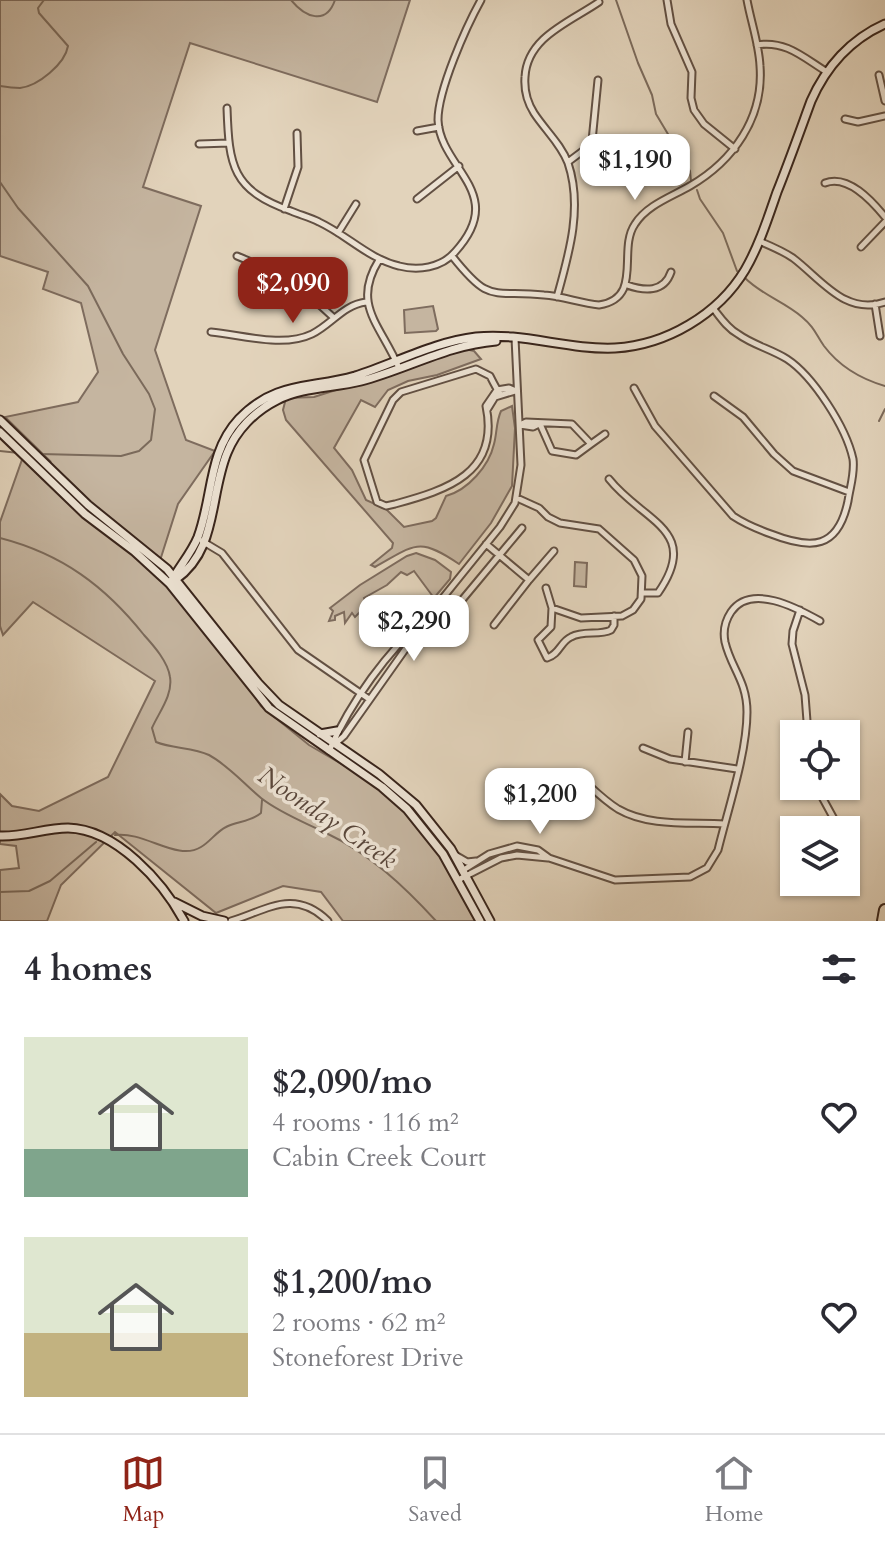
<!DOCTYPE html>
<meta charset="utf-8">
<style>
:root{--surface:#fff;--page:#f2f2f3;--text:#2b2b33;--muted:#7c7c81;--line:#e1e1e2;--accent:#8f2418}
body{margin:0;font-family:Cardo,serif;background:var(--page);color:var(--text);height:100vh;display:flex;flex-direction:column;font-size:30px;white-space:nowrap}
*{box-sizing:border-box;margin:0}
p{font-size:26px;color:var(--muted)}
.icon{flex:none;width:44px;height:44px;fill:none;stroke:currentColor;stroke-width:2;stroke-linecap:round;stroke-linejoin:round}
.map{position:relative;height:921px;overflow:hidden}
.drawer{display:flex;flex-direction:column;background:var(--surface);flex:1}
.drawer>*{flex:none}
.fabs{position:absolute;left:780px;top:720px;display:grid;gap:16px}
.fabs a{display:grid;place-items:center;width:80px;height:80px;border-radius:0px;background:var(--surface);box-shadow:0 2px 6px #0004;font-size:40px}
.price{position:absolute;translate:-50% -68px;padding:0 18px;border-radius:16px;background:#fff;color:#222;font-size:26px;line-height:52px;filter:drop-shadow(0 2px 4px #0008)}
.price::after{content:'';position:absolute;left:50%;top:48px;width:24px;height:18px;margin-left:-12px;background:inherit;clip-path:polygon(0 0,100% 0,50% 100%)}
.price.current{background:var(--accent);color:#fff}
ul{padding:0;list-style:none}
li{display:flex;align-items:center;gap:24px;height:200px;padding:0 24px}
li span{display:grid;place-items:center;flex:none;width:224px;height:160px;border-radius:0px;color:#555}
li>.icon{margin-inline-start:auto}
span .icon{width:96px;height:96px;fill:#fffc;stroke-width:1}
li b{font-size:34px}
h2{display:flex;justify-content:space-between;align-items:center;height:96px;padding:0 24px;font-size:34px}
.dock{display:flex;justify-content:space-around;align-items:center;height:112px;border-top:2px solid var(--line);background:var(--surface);font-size:22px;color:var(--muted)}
.dock a{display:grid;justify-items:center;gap:4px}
.dock .current{color:var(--accent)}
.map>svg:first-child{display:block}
</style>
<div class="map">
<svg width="885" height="921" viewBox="0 0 885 921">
<rect width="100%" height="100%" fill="#e2d3bb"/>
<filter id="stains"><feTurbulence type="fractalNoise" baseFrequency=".0025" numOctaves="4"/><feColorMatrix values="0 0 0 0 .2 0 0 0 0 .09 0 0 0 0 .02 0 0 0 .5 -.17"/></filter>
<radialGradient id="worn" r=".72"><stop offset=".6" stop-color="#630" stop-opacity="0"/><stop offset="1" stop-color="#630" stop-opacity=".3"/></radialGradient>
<path fill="#c5b5a0" stroke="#7e6c5e" stroke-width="2" d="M0,0H410L377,102L190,43L143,187L201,206L155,350L186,440L215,451L178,504L157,570L238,671L261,706L309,745L395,795L428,822L463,867L493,921H343L321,892L283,886L216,913L115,832L61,885L47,921H0V870L19,868L16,846L0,844V794L12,806L39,811L108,777L155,681L33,602L3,635L0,626V522L24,454L51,462L5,417L78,402L98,372L81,303L43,289L48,272L0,256Z
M433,306L438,329L436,331L405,333L404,310Z
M465,349L474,351L481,359L437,375L408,381L388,390L375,407L361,400L334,448L352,470L366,500L386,509L404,527L432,521L436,518L446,496C468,490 489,466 494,444C497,433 496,422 501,411L512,406L515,428L512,486L491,523L459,564C418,536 415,545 375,567L371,565L392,548L393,543L286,420L283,410L286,398L314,397Z
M416,553L435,560L451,572L450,579L434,598L414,571L407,575L401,572L387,585L364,598L366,606L355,617L352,613L345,623L344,612L335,616V620L329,621L333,611L330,608L360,585L407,556Z
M575,562L587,563L586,587L574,586Z"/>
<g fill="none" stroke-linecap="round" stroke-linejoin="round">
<path stroke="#7b6a5b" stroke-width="2" d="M291,0C305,17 326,26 335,0
M616,0L638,63L652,95L656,114L690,171L691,181
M0,86C6,87 14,88 20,88C38,86 65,64 68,46L39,13L38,8L44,0
M0,182L18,208L88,286L123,354L149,394L155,409L151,440L139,451L121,456L41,454
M697,190L700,199L723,233L737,271
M745,278C762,295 785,302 802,317C815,328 815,333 824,346C839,366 861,379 885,386
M879,421L885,409
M0,451L19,453
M0,538C62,554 105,586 144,635C154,646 168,662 170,677C173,695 159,712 152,728L156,742C173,749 193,747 209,755C229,766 244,784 261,798C280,813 306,823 326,833C369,853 405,887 436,921
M115,835C145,831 177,862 201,847C210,842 216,832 226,827C237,821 251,822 261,813L262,800
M0,892L29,891L50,881L96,842"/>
<g stroke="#625043" stroke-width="9">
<path id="street" d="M667,0L671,24L692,72L691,98L694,110L704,124L735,149
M757,45C786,40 804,58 827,72
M879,75L885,101
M227,108C229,166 232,190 291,211C300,215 310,217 319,222C347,235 369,259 399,266C418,271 441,268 455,252C509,193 440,169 438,120C438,90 466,27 481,0
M845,119L858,122L885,116
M417,131L439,127
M199,144L229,143
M568,162L588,147L592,141L598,80
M825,183C848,174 872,201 885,217
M417,199L459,166
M284,209L298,167L297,133
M338,233L356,204
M759,241C771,246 783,251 793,258C821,279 845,316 885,302
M861,247L885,222
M237,256C281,274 300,286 334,318
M452,256C490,304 490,290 544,295C562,296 580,303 599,305C644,298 617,250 635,224C647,205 671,197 690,186C733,161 764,118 760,66C759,44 751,22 747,0
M379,260C351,305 381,325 399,368
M627,285C644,291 664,293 671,272
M557,297C569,254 583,207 568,163C561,144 545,130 534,113C527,102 524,90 525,77C527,37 570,22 599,2
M875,304L880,336
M211,332C242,335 283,348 312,334C332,324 343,305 366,302
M634,388L655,426L733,516C745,524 757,529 771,534C812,550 838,549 848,501C850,487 855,473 853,459C846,427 813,376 787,359C771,349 753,345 738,334C727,328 720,317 713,308
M500,394C496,388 493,382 490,376L476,369L401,392L393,400L364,460L377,502L386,506L395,504C447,490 500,473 486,406L497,390L509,388L516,391
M714,396L743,417L774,454L793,471L849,492
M487,410L495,397L515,391
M520,425L526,422L572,424L591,444L576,455L552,451L540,424
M520,425L533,427L539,424
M591,444L605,434
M609,479C643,522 702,530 658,593H643
M517,498L539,508L548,517L560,523L599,529L634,560L642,576L641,599L633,610L622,616L581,618L552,608
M202,541L222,553L298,650L369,699
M486,544L529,580L554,551
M546,588L552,608L551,627L538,640L547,658C560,654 560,642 571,637C584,630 599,636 611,630L614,625V616
M457,606L522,528
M800,610L793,631L792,644L805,695L808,734
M494,625L529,580
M335,744L344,736L433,610L500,527L515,503L521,465L515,338
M643,748L670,759L737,769
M329,751C351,701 387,652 427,616
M685,762L688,732
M583,780C594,790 605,801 618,809C649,827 690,822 724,824
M816,786L840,830
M455,855L467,862L476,861
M462,871L489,854L517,846L538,850L549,858L615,880L690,877L707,868L718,850C728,809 747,753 747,712C747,681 731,668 725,642C723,632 725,621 731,612C751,583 797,608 820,621
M458,880L501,858L517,855L548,858
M231,921C267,910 294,888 328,921"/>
</g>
<g stroke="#38241b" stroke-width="11">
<path id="secondary" d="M0,420L88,505L167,569L258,683L279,705L379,774L416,805L451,849L490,921
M0,432L85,514L134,551L170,584L269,708L382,787L407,809L443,854L480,921
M175,580C218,550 209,497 227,453C236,430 255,411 277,400C302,387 333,388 361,381C407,369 447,345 496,341
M170,584C178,568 191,554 198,537C213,497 208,452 239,419C275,381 310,389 355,376C396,363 434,342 476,337C522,332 568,350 615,348C666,345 718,315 745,270C759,246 768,218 777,192C789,162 800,131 811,101C826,67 851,39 885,24
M320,734L337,731
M0,836C23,837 45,828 68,828C116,829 163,882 184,921
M174,902L202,916L224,921"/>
</g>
<g stroke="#38241b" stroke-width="14">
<path id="highway" d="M883,921L885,910"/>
</g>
<use href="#street" stroke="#ece2d3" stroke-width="5"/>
<use href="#secondary" stroke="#ece2d3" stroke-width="7"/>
<use href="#highway" stroke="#e2d3bb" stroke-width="10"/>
</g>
<g text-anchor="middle" stroke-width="7" stroke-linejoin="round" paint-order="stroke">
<g font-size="26" font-style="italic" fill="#5a473b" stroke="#ece2d3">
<text transform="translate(328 817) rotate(34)" y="9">Noonday Creek</text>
</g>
</g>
<rect width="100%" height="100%" filter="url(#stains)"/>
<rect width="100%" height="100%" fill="url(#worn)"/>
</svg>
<div class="fabs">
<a><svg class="icon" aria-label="locate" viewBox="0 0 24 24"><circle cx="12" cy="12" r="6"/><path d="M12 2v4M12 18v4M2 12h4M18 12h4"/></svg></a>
<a><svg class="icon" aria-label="layers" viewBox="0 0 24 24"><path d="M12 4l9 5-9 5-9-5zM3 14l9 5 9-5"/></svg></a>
</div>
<b class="price" style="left:635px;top:202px">$1,190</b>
<b class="price current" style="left:293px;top:325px">$2,090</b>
<b class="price" style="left:414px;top:663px">$2,290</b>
<b class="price" style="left:540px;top:836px">$1,200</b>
</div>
<section class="drawer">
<h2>4 homes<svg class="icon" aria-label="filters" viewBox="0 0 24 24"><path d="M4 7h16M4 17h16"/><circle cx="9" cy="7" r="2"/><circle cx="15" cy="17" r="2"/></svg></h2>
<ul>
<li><span style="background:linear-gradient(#dfe7d0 70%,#7fa58c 0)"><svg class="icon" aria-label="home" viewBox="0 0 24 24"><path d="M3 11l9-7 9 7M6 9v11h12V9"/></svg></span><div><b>$2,090/mo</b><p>4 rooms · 116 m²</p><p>Cabin Creek Court</p></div><svg class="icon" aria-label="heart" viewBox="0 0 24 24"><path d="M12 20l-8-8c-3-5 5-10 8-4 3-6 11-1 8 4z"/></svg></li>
<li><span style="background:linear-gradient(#dfe7d0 60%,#c2b280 0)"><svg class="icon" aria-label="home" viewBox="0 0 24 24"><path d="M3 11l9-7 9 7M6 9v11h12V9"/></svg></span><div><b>$1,200/mo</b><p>2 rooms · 62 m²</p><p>Stoneforest Drive</p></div><svg class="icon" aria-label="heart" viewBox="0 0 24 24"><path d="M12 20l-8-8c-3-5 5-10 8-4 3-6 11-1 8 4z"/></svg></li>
</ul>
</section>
<nav class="dock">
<a class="current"><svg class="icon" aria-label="map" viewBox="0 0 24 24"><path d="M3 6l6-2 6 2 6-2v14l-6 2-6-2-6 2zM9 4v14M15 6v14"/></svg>Map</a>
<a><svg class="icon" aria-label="saved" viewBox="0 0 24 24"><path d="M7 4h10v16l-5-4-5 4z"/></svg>Saved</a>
<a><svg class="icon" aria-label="home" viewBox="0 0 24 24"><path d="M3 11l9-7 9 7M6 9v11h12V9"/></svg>Home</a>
</nav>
